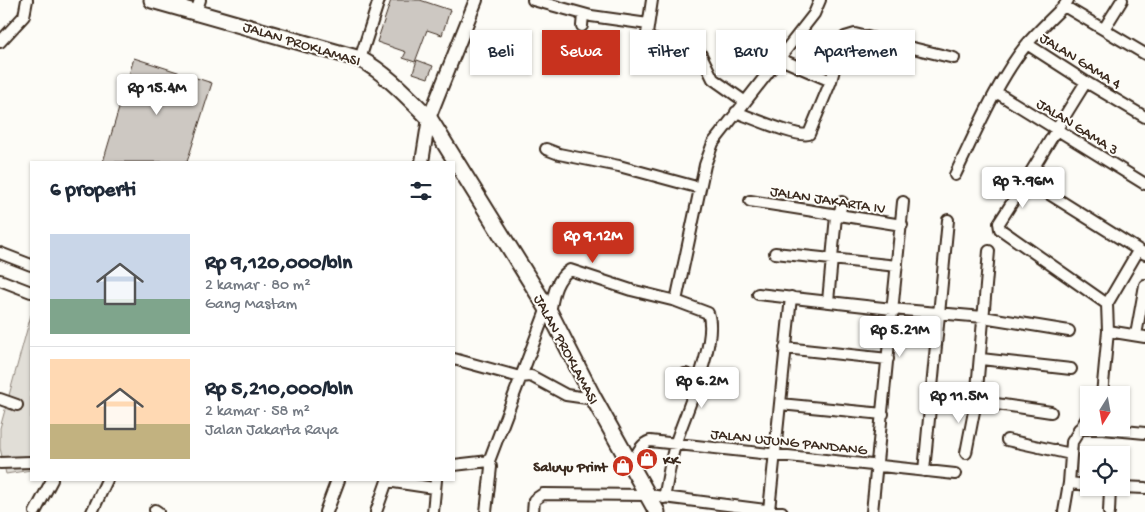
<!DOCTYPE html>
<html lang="id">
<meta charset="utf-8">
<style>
:root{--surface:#fff;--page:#f6f6f7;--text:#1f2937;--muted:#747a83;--line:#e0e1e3;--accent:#c8321e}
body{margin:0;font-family:"Gochi Hand",sans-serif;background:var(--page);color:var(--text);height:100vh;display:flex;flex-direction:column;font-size:19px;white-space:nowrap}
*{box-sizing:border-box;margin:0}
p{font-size:16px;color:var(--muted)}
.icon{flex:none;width:28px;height:28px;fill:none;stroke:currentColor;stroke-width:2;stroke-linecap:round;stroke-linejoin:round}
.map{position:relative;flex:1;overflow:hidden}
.panel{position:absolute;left:30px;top:161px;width:425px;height:320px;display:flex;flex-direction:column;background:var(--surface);border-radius:0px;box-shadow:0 1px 4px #0004}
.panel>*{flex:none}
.top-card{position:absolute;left:470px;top:30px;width:475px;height:45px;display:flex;gap:10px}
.needle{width:32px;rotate:191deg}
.tools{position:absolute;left:1080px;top:386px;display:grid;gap:10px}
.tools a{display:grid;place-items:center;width:50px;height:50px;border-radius:0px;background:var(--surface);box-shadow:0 1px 4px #0004;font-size:25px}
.price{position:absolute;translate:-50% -42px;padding:0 11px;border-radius:5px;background:#fff;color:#222;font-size:16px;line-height:32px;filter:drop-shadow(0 1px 2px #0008)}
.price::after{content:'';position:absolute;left:50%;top:30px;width:15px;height:11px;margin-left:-8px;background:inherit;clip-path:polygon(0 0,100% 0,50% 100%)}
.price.on{background:var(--accent);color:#fff}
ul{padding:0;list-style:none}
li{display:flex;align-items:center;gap:15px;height:125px;padding:0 20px}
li+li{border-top:1px solid var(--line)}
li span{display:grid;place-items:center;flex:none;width:140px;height:100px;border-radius:0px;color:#555}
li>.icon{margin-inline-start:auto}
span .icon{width:60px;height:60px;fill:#fffc;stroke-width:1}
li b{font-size:21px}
h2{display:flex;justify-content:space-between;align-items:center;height:60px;padding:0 20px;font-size:21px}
.chip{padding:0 18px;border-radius:0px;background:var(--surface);box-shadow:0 1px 4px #0004;font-size:18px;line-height:45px}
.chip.on{background:var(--accent);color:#fff}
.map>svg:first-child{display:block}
</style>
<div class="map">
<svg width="1145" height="512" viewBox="0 0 1145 512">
<rect width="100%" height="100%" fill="#fdfcf7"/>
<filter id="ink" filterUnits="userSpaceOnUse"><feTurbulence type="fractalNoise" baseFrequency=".02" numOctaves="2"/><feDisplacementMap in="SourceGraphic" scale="10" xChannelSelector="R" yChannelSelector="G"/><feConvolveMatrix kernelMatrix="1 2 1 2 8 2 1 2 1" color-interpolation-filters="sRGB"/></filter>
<g filter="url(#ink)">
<path fill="#e1ded7" stroke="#8e847a" d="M31,315V470L6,474L0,448V428Z"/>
<path fill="#cdc8c2" stroke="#3b2a1e" d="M391,0H420L450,10L442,35L427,30L415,62L403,58L406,52L377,42Z
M134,58L212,83L187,162H103Z
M417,60L433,66L428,78L413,73Z"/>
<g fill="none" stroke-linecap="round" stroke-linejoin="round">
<g stroke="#3b2a1e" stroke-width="14">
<path id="minor" d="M533,0L591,16L648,24
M652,0L647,34L651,39L700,53L713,79L744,101
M1064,6L1145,54
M196,12L200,0
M582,26L583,14
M1104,29L1122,0
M0,42L24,16L27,0
M1027,44L1086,82L1145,117
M778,58L831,81
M360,59L379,0
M1086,82C1056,129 1029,177 999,223L1000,229L1107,304
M996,92L1145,184
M736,112C750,117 798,138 809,134L831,81L842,40L845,37L855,34L954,58
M546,149L559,154L619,166L700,188
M955,175C975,134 998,79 1027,44C1038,31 1052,18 1064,6L1068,0
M1027,180L1145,254
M750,201L902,225
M839,217L842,202
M0,253L31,265
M775,253L897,266
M0,280L31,292
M758,294L892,309L983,317L1069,331
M676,301L705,165L713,143L814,14L820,0
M828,301L836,216
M550,313C553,297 555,279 570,270L631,290L676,301L708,313C719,341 685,413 676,442C670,460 668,480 664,498
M1108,331L1145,337
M1136,335L1145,285
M785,348L888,359
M454,359L520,377L531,376L566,395L594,399
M981,359L1071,369
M685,374L700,379
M1102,395L1108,331L1107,304L1138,251
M0,399L17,405
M976,401L1051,412
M780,404L883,414
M1079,429H1103L1145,433
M1007,440L1071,454
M966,453L976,401L989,251
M489,461L547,308
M0,463L31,462
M632,464C636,456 640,444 650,441L955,474
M454,465L489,461L491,467L486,512
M924,471L948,220
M1069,483L1089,485
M1121,487L1145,488
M155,510L158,512
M769,510L791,297
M35,512L52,480
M92,512L107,480
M376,512L387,481L434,488
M433,512L436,480
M533,512L534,500L543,494L648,495L782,512
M872,512L903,202
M1064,512L1069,483L1072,442L1089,415
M1109,512L1110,488"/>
</g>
<g stroke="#3b2a1e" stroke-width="16">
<path id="tertiary" d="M422,162L429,118L476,0
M326,512L338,480"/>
</g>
<g stroke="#3b2a1e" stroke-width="19">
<path id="primary" d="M152,0L360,59C386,73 408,97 429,118L550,313L594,399L657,512"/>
</g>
<use href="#minor" stroke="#fdfcf7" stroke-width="10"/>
<use href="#tertiary" stroke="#fdfcf7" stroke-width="12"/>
<use href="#primary" stroke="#fdfcf7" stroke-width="15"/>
</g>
</g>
<defs>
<g id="shop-disc" transform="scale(1.125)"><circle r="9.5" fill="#c8321e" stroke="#fdfcf7"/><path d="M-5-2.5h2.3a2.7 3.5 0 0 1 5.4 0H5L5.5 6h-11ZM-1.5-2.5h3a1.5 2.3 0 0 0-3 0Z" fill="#fff"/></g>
</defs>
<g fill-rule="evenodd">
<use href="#shop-disc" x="647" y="459"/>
<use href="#shop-disc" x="623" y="466"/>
</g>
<g text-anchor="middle" stroke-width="4" stroke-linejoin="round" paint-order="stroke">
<g font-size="15" fill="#3b2a1e" stroke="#fdfcf7">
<text transform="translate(302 43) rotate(17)" y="5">JALAN PROKLAMASI</text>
<text transform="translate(1081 60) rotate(32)" y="5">JALAN GAMA 4</text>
<text transform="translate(1078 126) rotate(32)" y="5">JALAN GAMA 3</text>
<text transform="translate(828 199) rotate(9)" y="5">JALAN JAKARTA IV</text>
<text transform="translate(567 349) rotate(62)" y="5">JALAN PROKLAMASI</text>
<text transform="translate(789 441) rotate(6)" y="5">JALAN UJUNG PANDANG</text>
</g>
<g font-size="15" font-weight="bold" fill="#3b2a1e" stroke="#fdfcf7" text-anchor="start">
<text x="663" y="464">KK</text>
<text x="607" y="471" text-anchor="end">Saluyu Print</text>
</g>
</g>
</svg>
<div class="tools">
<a><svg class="needle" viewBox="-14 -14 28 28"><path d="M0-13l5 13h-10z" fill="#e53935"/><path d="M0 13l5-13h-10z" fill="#747a83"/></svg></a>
<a><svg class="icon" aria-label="locate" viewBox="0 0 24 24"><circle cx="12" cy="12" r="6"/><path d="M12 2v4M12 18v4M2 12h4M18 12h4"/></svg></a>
</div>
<b class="price" style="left:157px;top:116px">Rp 15.4M</b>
<b class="price" style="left:1023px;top:209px">Rp 7.96M</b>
<b class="price on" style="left:593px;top:264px">Rp 9.12M</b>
<b class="price" style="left:900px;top:358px">Rp 5.21M</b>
<b class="price" style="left:702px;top:409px">Rp 6.2M</b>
<b class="price" style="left:959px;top:424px">Rp 11.5M</b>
<div class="top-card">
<a class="chip">Beli</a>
<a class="chip on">Sewa</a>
<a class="chip">Filter</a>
<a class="chip">Baru</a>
<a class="chip">Apartemen</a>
</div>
<section class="panel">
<h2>6 properti<svg class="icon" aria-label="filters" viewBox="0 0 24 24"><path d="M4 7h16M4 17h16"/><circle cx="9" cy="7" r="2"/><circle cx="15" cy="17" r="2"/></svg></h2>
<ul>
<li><span style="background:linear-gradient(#c9d6e8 65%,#7fa58c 0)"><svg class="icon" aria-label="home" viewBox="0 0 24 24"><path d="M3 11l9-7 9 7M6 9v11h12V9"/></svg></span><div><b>Rp 9,120,000/bln</b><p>2 kamar · 80 m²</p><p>Gang Mastam</p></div></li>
<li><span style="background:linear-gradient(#ffd9b3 65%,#c2b280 0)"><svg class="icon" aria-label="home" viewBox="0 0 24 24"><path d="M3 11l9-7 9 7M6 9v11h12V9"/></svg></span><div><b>Rp 5,210,000/bln</b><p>2 kamar · 58 m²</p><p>Jalan Jakarta Raya</p></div></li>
</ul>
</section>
</div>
